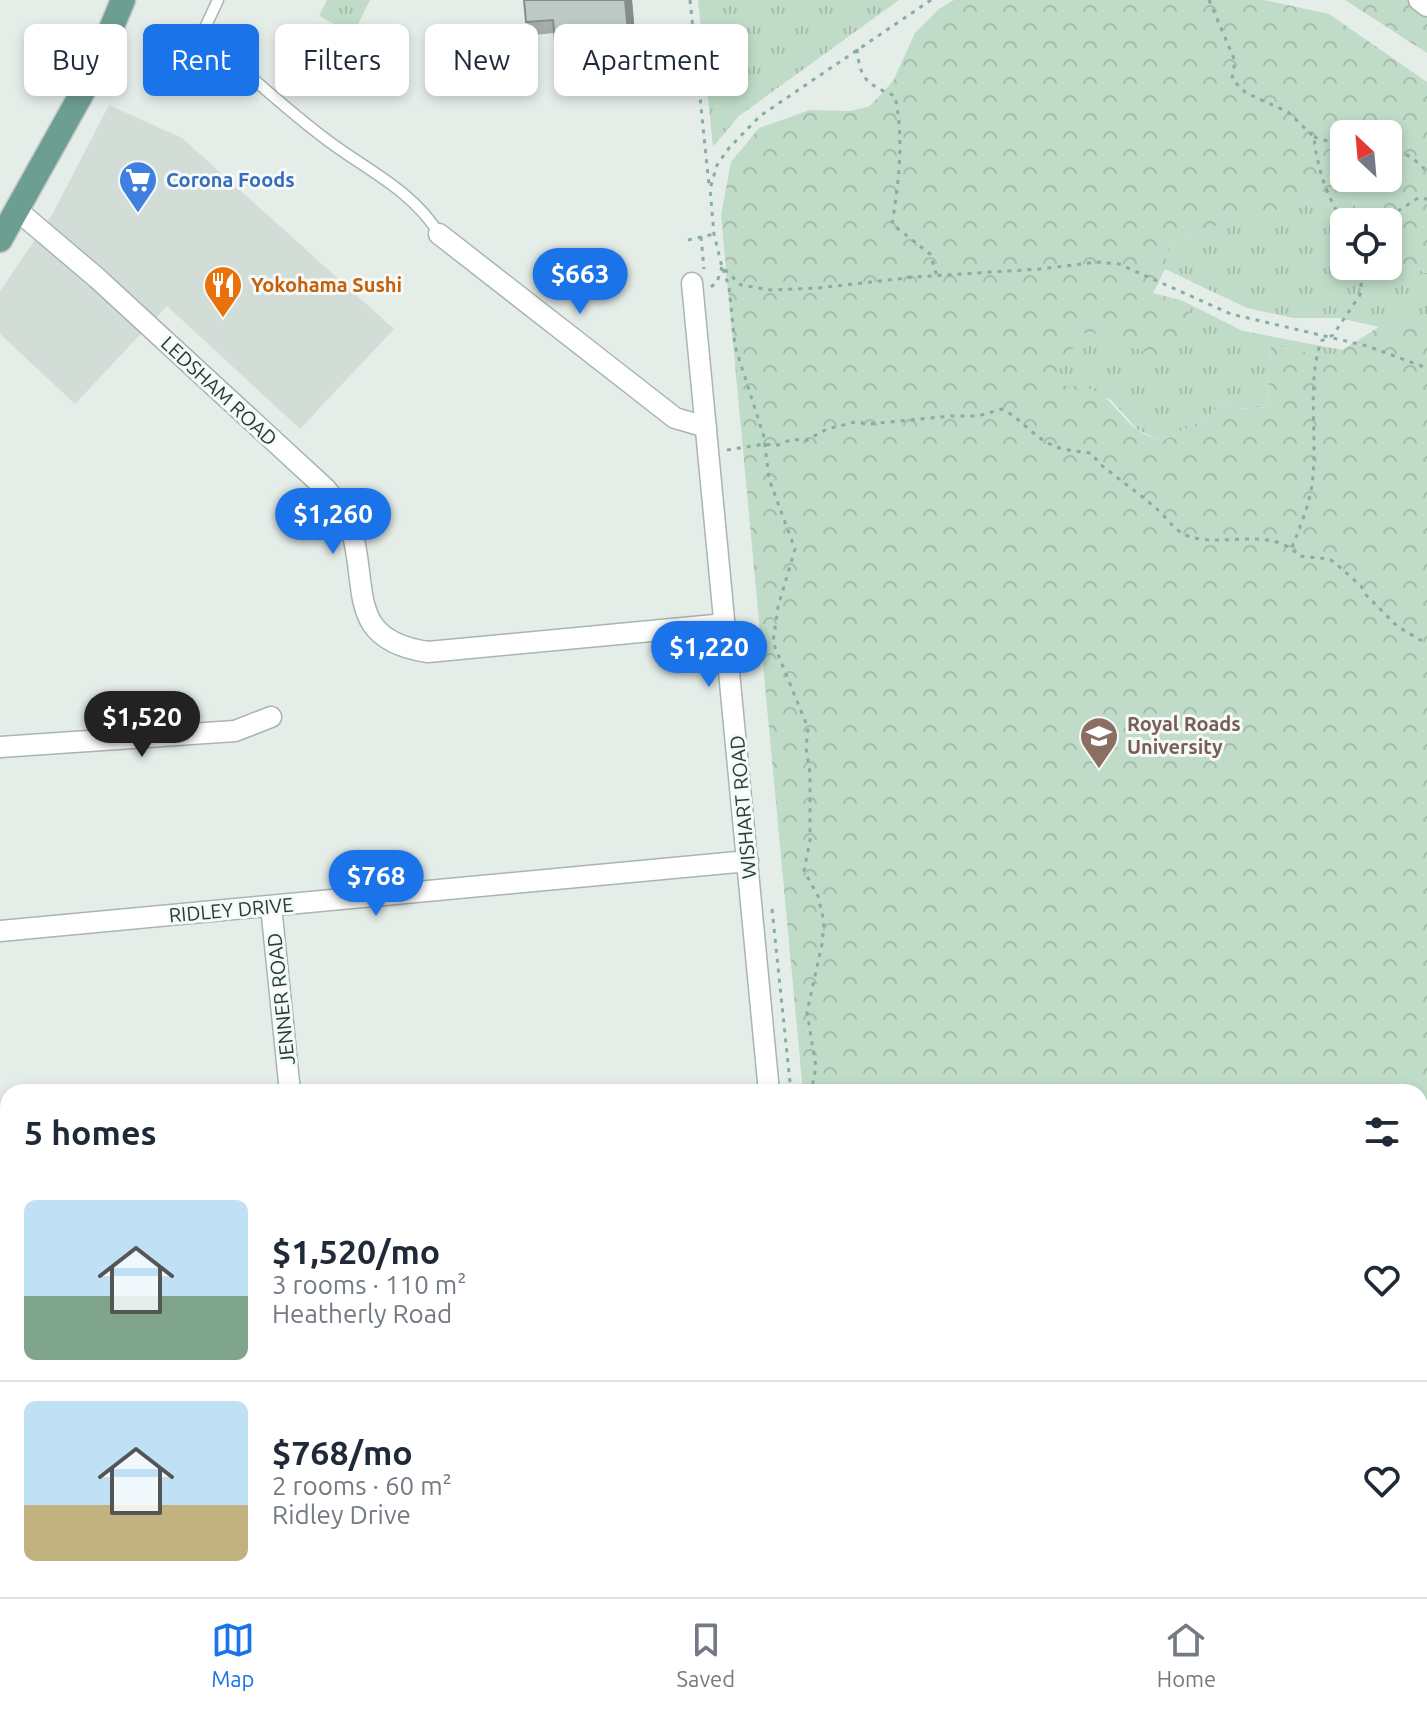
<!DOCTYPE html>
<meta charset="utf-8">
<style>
:root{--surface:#fff;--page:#f2f2f3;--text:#1f2937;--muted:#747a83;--line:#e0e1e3;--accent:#1a73e8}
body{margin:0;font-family:Ubuntu,sans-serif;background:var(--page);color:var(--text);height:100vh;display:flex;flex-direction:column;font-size:30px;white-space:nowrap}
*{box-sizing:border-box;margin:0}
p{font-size:26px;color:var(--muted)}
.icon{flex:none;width:44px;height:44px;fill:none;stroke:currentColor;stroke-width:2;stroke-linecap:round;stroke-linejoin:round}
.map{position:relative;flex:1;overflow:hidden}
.side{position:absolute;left:0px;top:1084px;width:1428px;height:514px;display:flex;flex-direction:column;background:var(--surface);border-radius:24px 24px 0 0;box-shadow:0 4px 12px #0003}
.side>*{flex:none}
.guide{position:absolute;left:24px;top:24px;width:800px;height:72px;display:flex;gap:16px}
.needle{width:52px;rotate:334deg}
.tools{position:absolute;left:1330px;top:120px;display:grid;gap:16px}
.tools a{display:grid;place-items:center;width:72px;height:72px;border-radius:12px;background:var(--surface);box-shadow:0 4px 12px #0003;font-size:40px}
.price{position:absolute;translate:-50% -68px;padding:0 18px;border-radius:28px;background:var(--accent);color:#fff;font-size:26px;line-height:52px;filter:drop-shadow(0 2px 4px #0008)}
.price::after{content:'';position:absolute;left:50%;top:48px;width:24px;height:18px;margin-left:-12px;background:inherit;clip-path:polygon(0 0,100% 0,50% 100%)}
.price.selected{background:#222;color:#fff}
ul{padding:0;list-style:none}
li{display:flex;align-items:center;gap:24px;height:200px;padding:0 24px}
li+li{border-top:2px solid var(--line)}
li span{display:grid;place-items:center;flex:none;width:224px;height:160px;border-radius:12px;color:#555}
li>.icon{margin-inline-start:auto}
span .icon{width:96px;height:96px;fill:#fffc;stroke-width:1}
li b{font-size:34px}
h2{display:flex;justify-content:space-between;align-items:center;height:96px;padding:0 24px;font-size:34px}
.pill{padding:0 28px;border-radius:12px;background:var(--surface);box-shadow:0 4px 12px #0003;font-size:28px;line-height:72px}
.pill.selected{background:var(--accent);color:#fff}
.tabs{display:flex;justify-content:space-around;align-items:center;height:112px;border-top:2px solid var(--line);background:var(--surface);font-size:22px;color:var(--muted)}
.tabs a{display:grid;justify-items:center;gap:4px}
.tabs .selected{color:var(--accent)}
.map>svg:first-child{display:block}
</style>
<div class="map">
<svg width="1427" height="1597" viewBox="0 0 1427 1597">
<defs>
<pattern id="grass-tufts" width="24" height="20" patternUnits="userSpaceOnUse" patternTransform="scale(2)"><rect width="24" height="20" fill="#c0dcc8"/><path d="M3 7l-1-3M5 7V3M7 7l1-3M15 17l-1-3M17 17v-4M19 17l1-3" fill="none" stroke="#a5beac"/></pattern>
<pattern id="forest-crowns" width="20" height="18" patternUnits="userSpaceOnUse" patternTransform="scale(2)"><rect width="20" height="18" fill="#c0dcc8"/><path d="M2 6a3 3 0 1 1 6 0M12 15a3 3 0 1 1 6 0" fill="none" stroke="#a5beac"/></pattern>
</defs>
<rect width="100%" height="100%" fill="#e5ede9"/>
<path fill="#d3ddd8" d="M109,105L182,138L394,329L300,429L167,306L75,404L0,334V291L53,213Z"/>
<path fill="url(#grass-tufts)" d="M327,0H370L353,34L319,16Z
M698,0H899L739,116L713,147Z
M1343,193L1377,222H1344V266H1388V252L1392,260L1427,273V321L1379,327L1339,318H1293L1247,308L1165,269L1168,248L1198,231Z
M1183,301L1243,331L1343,350L1331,357L1271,345L1268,407L1237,409L1225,401L1207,417L1161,442L1137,429L1110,399L1064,386L1054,376L1083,333L1100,334L1161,357L1194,320Z"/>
<path fill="url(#forest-crowns)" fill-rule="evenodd" d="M954,0H1264L1329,14L1427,82V273C1389,258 1388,264 1388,222H1377L1343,193L1198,231L1168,248L1165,269L1153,293L1183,301L1194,320L1190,336L1164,359L1100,334L1083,333L1055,376L1064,386C1107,382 1112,411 1138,430C1145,435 1154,438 1161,442L1207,417L1225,401L1237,409L1268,407L1271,345L1331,357L1379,327L1427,321V1597H850L849,1590H1420V1092H803L721,215L731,162L759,128L810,110L850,111L870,106L893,81L915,33L939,9ZM1344,134H1388V178H1344Z
M1345,0H1427V53Z"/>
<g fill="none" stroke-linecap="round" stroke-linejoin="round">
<g stroke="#a8b5b0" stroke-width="13">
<path id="service" d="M218,0L202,34C244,70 286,110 331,143C369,171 414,192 439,234"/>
</g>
<g stroke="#a8b5b0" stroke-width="23">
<path id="minor" d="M1419,0L1427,6
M18,211L97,278L326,489C336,502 347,515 352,531C368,591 347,640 428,652L725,624
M439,234L675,418L706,427
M692,283L769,1092
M0,747L235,731L271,717
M271,906L290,1092
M0,931L748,861
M0,1298H8
M0,1507L8,1506
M132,1590L133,1597
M335,1590L336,1597
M587,1590V1597
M817,1590V1597"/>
</g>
<g stroke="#c2c9c7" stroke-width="27">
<path id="primary" d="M0,240L91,77L123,0"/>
</g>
<path stroke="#88aea2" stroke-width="3" stroke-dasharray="4 6" stroke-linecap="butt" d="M690,0L709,185
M931,0L760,116L729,148L717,165L710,189L714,234L722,267L741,285L771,290L818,288L915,277L1040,269L1097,262L1119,264L1231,314L1367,346L1427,368
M1209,0L1235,61L1232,79L1246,93L1288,112L1314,137C1317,168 1327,197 1344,223
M857,49C860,80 867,84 895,96C904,138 899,182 892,224L930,254L937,276
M1314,137L1331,142H1344
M1388,146L1411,157L1427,171
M1381,222L1418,198L1427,199
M701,237L704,269
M688,240L714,234
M723,269L729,287L735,346L764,437L769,479L795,549L778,607L773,642L808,728L806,748L810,773V840L804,871L818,896L824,922L822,944L807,1012L816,1067L811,1092
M711,287L717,282L722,267
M727,450L765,444L775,446L793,439L805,441L827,429L855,422L869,424L951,416H978L1002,409C1020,418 1031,434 1048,443C1062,451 1076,451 1091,453L1099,463C1118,479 1139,493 1158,510C1169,520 1176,533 1191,537C1226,547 1272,526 1299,556L1329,559L1334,562L1361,586L1366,595L1397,626L1427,644
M1292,547C1301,525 1311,501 1313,476C1317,431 1307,384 1321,341L1333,335L1360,295L1363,266
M772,909L791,1092
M1420,1200L1427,1195
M1420,1430L1427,1437
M843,1590L844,1597
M1110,1590L1135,1597
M980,1597L985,1590
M1260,1597L1334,1593L1342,1597"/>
<use href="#service" stroke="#fff" stroke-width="10"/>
<use href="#minor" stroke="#fff" stroke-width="20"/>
<use href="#primary" stroke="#6d9e92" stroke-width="24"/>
</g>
<path fill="#a3aea9" d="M524,0H632L638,68L583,73L574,60L573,52L563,53L555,40L554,33L535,35L526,22Z"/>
<path fill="#848d8a" d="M625,0H632L638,68L630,55Z"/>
<path fill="#bdcac5" stroke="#848d8a" stroke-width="2" d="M524,0H625L630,55L574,60L572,39L555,40L553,20L526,22Z"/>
<defs>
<g id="supermarket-pin" transform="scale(2)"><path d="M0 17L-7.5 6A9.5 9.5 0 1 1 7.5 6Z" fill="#3f7fe0" stroke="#f5f9f7"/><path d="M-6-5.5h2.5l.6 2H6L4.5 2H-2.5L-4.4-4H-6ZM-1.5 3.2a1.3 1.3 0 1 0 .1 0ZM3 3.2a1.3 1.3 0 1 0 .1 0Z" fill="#fff"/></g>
<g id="restaurant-pin" transform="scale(2)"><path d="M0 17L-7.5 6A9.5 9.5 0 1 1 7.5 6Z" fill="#e8710a" stroke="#f5f9f7"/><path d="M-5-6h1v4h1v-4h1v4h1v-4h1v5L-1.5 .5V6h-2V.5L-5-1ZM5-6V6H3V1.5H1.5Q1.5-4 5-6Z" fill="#fff"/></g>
<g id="university-pin" transform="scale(2)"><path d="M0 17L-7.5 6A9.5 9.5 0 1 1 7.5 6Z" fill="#8d6e63" stroke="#f5f9f7"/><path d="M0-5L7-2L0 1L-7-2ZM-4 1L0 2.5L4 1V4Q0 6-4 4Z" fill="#fff"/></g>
</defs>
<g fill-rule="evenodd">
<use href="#supermarket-pin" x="138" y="180"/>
<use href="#restaurant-pin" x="223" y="285"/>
<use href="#university-pin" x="1099" y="736"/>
</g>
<g text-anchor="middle" stroke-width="6" stroke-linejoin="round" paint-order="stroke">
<g font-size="20" font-weight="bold" fill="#366cbe" stroke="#f5f9f7" text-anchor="start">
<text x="166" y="187">Corona Foods</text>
</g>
<g font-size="20" font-weight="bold" fill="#c56008" stroke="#f5f9f7" text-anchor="start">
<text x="251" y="292">Yokohama Sushi</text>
</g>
<g font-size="20" fill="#253d37" stroke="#f5f9f7">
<text transform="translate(219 391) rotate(43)" y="7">LEDSHAM ROAD</text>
<text transform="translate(743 807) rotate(-95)" y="7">WISHART ROAD</text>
<text transform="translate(231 910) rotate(-5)" y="7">RIDLEY DRIVE</text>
<text transform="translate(281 999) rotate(-96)" y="7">JENNER ROAD</text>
</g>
<g font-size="20" font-weight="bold" fill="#785e54" stroke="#f5f9f7" text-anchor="start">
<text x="1127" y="731">Royal Roads<tspan x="1127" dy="23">University</tspan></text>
</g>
</g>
</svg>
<div class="tools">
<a><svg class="needle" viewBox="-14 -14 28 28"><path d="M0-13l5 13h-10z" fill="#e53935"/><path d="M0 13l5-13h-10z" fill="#747a83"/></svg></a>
<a><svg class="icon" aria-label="locate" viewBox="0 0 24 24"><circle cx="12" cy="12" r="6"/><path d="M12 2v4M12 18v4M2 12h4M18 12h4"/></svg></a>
</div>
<b class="price" style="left:580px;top:316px">$663</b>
<b class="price" style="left:333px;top:556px">$1,260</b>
<b class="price" style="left:709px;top:689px">$1,220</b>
<b class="price selected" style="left:142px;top:759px">$1,520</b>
<b class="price" style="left:376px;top:918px">$768</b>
<div class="guide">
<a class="pill">Buy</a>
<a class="pill selected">Rent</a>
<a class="pill">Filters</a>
<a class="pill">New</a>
<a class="pill">Apartment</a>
</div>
<section class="side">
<h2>5 homes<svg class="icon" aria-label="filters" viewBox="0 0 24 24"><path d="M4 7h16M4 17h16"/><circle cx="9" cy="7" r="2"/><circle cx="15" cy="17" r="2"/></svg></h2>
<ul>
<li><span style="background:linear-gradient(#bfe0f5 60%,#7fa58c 0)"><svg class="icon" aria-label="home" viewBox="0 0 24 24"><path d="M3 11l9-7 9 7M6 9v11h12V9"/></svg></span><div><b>$1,520/mo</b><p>3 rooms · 110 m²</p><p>Heatherly Road</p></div><svg class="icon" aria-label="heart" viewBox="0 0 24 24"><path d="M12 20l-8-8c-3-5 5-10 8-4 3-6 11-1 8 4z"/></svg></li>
<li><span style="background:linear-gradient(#bfe0f5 65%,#c2b280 0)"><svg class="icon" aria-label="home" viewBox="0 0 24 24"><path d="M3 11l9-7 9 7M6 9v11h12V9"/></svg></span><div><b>$768/mo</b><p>2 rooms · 60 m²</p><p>Ridley Drive</p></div><svg class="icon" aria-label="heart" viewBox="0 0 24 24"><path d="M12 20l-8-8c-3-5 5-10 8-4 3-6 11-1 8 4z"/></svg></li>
</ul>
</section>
</div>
<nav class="tabs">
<a class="selected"><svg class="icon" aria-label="map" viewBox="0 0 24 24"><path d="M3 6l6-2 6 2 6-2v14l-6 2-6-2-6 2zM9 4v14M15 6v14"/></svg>Map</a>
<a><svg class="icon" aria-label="saved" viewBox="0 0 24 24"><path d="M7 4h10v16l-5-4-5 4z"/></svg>Saved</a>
<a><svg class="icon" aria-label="home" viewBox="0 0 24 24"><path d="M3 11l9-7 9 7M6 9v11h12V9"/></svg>Home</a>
</nav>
